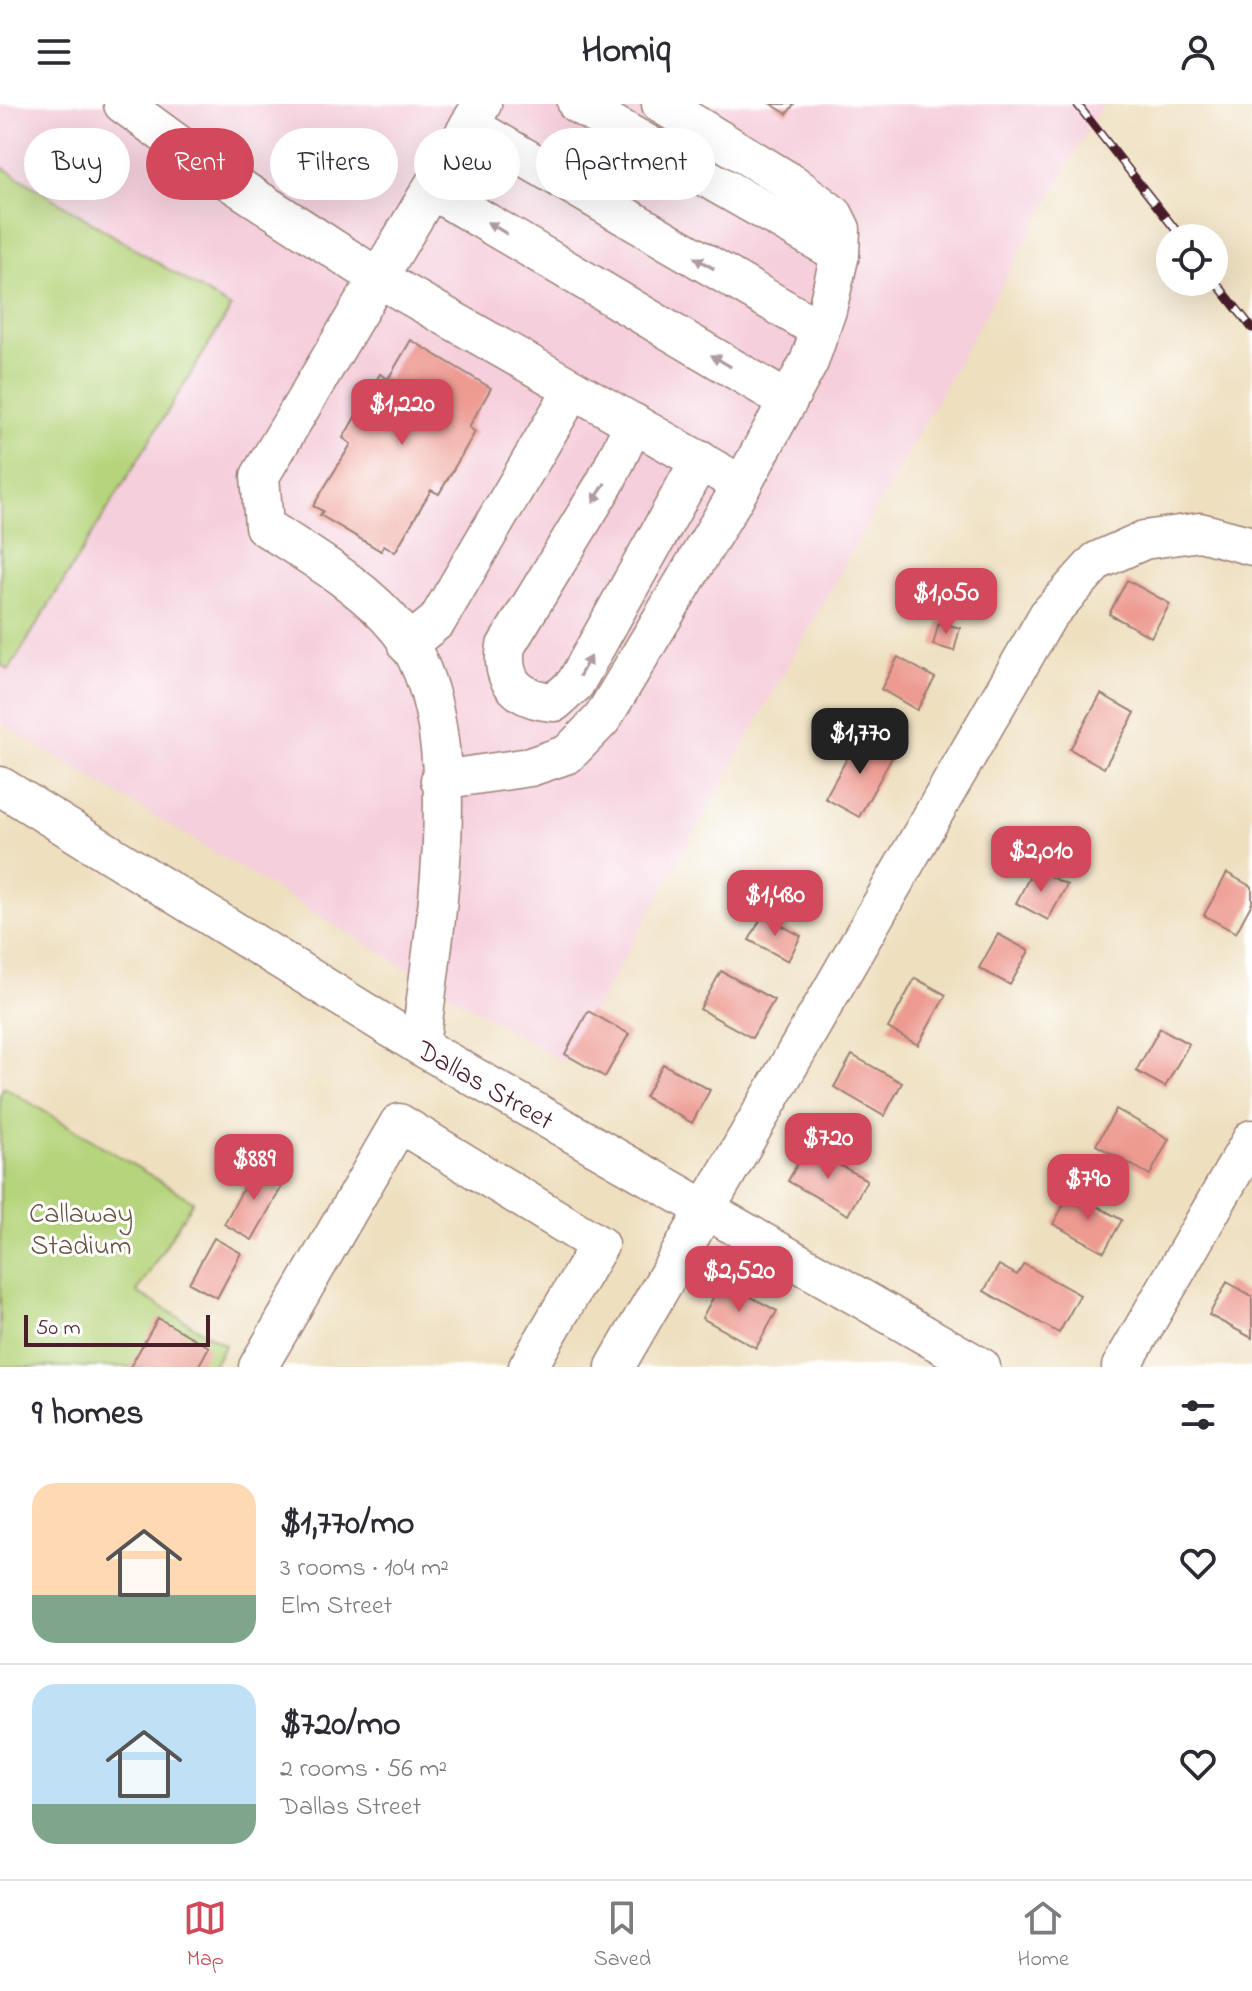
<!DOCTYPE html>
<meta charset="utf-8">
<style>
:root{--surface:#fff;--page:#f2f2f3;--text:#2b2b33;--muted:#7c7c81;--line:#e1e1e2;--accent:#d1495b}
body{margin:0;font-family:"Indie Flower",sans-serif;background:var(--page);color:var(--text);height:100vh;display:flex;flex-direction:column;font-size:30px;white-space:nowrap}
*{box-sizing:border-box;margin:0}
p{font-size:26px;color:var(--muted)}
.icon{flex:none;width:44px;height:44px;fill:none;stroke:currentColor;stroke-width:2;stroke-linecap:round;stroke-linejoin:round}
.map{position:relative;height:1263px;overflow:hidden}
.drawer{display:flex;flex-direction:column;background:var(--surface);flex:1}
.drawer>*{flex:none}
.guide{position:absolute;left:24px;top:24px;width:800px;height:72px;display:flex;gap:16px}
.buttons{position:absolute;left:1156px;top:120px;display:grid;gap:16px}
.buttons a{display:grid;place-items:center;width:72px;height:72px;border-radius:50%;background:var(--surface);box-shadow:0 8px 32px #0002;font-size:40px}
.scale{position:absolute;left:24px;bottom:20px;width:186px;box-sizing:border-box;padding-left:8px;border:4px solid #4a1f2b;border-top:0;font-size:22px;line-height:28px;white-space:nowrap;color:#4a1f2b;-webkit-text-stroke:6px #fff;paint-order:stroke}
.price{position:absolute;translate:-50% -68px;padding:0 18px;border-radius:16px;background:var(--accent);color:#fff;font-size:26px;line-height:52px;filter:drop-shadow(0 2px 4px #0008)}
.price::after{content:'';position:absolute;left:50%;top:48px;width:24px;height:18px;margin-left:-12px;background:inherit;clip-path:polygon(0 0,100% 0,50% 100%)}
.price.selected{background:#222;color:#fff}
ul{padding:0;list-style:none}
li{display:flex;align-items:center;gap:24px;height:200px;padding:0 32px}
li+li{border-top:2px solid var(--line)}
li span{display:grid;place-items:center;flex:none;width:224px;height:160px;border-radius:24px;color:#555}
li>.icon{margin-inline-start:auto}
span .icon{width:96px;height:96px;fill:#fffc;stroke-width:1}
li b{font-size:34px}
h2{display:flex;justify-content:space-between;align-items:center;height:96px;padding:0 32px;font-size:34px}
.chip{padding:0 28px;border-radius:36px;background:var(--surface);box-shadow:0 8px 32px #0002;font-size:28px;line-height:72px}
.chip.selected{background:var(--accent);color:#fff}
header{display:flex;justify-content:space-between;align-items:center;height:104px;padding:0 32px;background:var(--surface);font-size:36px;font-weight:700}
.tabs{display:flex;justify-content:space-around;align-items:center;height:112px;border-top:2px solid var(--line);background:var(--surface);font-size:22px;color:var(--muted)}
.tabs a{display:grid;justify-items:center;gap:4px}
.tabs .selected{color:var(--accent)}
.map>svg:first-child{display:block}
</style>
<header><svg class="icon" aria-label="menu" viewBox="0 0 24 24"><path d="M4 6h16M4 12h16M4 18h16"/></svg>Homiq<svg class="icon" aria-label="person" viewBox="0 0 24 24"><circle cx="12" cy="8" r="4"/><path d="M4 21q1-7 8-7t8 7"/></svg></header>
<div class="map">
<svg width="1252" height="1263" viewBox="0 0 1252 1263">
<rect width="100%" height="100%" fill="#fff"/>
<filter id="ink" filterUnits="userSpaceOnUse"><feTurbulence type="fractalNoise" baseFrequency=".0125" numOctaves="2"/><feDisplacementMap in="SourceGraphic" scale="16" xChannelSelector="R" yChannelSelector="G"/><feConvolveMatrix kernelMatrix="1 2 1 2 8 2 1 2 1" color-interpolation-filters="sRGB"/></filter>
<filter id="wash" filterUnits="userSpaceOnUse"><feTurbulence type="fractalNoise" baseFrequency=".006" numOctaves="4" result="noise"/><feDisplacementMap in="SourceGraphic" scale="32" xChannelSelector="R" yChannelSelector="G"/><feGaussianBlur stdDeviation="1.8" result="paint"/><feColorMatrix in="noise" values="0 0 0 0 0 0 0 0 0 0 0 0 0 0 0 0 0 1.4 0 .05"/><feComposite in="paint" operator="in"/></filter>
<g filter="url(#wash)">
<rect width="100%" height="100%" fill="#eedfbf"/>
<path fill="#f5cfdb" d="M0,0H1103L565,960L0,619Z"/>
<path fill="#b6d47b" stroke="#807a53" stroke-width="2" d="M0,62L231,204L9,566L0,560Z
M4,983L193,1097L137,1188L225,1241L212,1263H0V990Z"/>
<g id="blocks">
<path fill="#ed9a90" d="M771,0H794L787,10Z
M411,236L491,284L469,323L475,328L439,390L431,386L395,448L384,441L381,447L320,411L323,407L313,402L351,340L343,334L380,270L388,275Z
M1127,476L1170,500L1151,533L1109,510Z
M939,518L960,524L954,547L933,541Z
M898,553L935,574L917,606L881,585Z
M1101,590L1135,609L1104,664L1070,645Z
M860,631L894,650L859,713L825,694Z
M1034,764L1067,781L1048,816L1016,799Z
M1227,769L1252,783V799L1236,829L1204,811Z
M763,811L801,832L788,857L749,836Z
M998,830L1029,847L1010,881L979,864Z
M721,867L774,896L752,934L700,905Z
M915,874L946,891L918,941L888,924Z
M588,907L629,930L605,973L565,950Z
M1160,924L1189,940L1165,983L1136,967Z
M852,951L902,979L884,1012L834,983Z
M663,960L710,986L692,1019L645,993Z
M1116,1005L1169,1035L1150,1071L1096,1041Z
M807,1043L867,1076L848,1111L788,1077Z
M256,1061L285,1077L252,1136L224,1120Z
M1071,1088L1122,1116L1104,1148L1053,1120Z
M214,1134L241,1149L217,1194L189,1179Z
M1024,1160L1080,1191L1059,1229L984,1187L999,1161L1017,1171Z
M722,1177L777,1207L756,1244L702,1214Z
M1227,1178L1252,1192V1234L1209,1211Z
M158,1214L209,1243L198,1263H130Z"/>
</g>
</g>
<g filter="url(#ink)">
<use href="#blocks" fill-opacity="0" stroke="#9c7f75" stroke-width="2"/>
<g fill="none" stroke-linecap="round" stroke-linejoin="round">
<g stroke="#9c7f75" stroke-width="41">
<g id="minor">
<path d="M123,0L223,73L380,175L742,381"/>
<path d="M577,0L840,150"/>
<path d="M469,21L820,226"/>
<path d="M432,86L788,297"/>
<path d="M634,319L605,379L506,542C500,579 520,596 555,598L575,580L700,356"/>
<path d="M407,541L437,517L573,285"/>
<path d="M440,676L530,663L568,650L602,615L742,381L809,258L827,206L840,150L841,125L834,111L793,80L661,0"/>
<path id="s1" d="M0,682L420,942L981,1263"/>
<path d="M420,942C433,829 474,620 399,526C364,482 310,452 264,422L260,372L482,0"/>
<path d="M258,1263L399,1019L599,1141L528,1263"/>
<path d="M615,1263L1048,511L1097,457L1144,436L1200,428L1252,442"/>
<path d="M1121,1263L1252,1035"/>
</g>
</g>
<use href="#minor" stroke="#fff" stroke-width="38"/>
<g stroke="#4a1f2b" stroke-width="9">
<path id="rail" d="M1077,0L1182,134
M1214,176L1252,224"/>
</g>
<use href="#rail" stroke="#fff" stroke-width="6" stroke-dasharray="18" stroke-linecap="butt"/>
</g>
<defs><path id="oneway-solid" d="M-6-.8H1V-3.2L6.5 0L1 3.2V.8H-6Z" transform="scale(2)"/></defs>
<g fill="#ae9aa0">
<use href="#oneway-solid" transform="translate(497 124) rotate(-149)"/>
<use href="#oneway-solid" transform="translate(704 159) rotate(-150)"/>
<use href="#oneway-solid" transform="translate(721 257) rotate(-149)"/>
<use href="#oneway-solid" transform="translate(599 389) rotate(121)"/>
<use href="#oneway-solid" transform="translate(585 562) rotate(-61)"/>
</g>
</g>
<g text-anchor="middle" stroke-width="6" stroke-linejoin="round" paint-order="stroke">
<g font-size="28" fill="#4a1f2b" stroke="#fff">
<text dy="10" stroke="none"><textPath href="#s1" startOffset="570">Dallas Street</textPath></text>
</g>
<g font-size="28" fill="#6a5543" stroke="#fff">
<text x="81" y="1118">Callaway<tspan x="81" dy="32">Stadium</tspan></text>
</g>
</g>
</svg>
<div class="buttons">
<a><svg class="icon" aria-label="locate" viewBox="0 0 24 24"><circle cx="12" cy="12" r="6"/><path d="M12 2v4M12 18v4M2 12h4M18 12h4"/></svg></a>
</div>
<div class="scale">50 m</div>
<b class="price" style="left:402px;top:343px">$1,220</b>
<b class="price" style="left:946px;top:532px">$1,050</b>
<b class="price selected" style="left:860px;top:672px">$1,770</b>
<b class="price" style="left:1041px;top:790px">$2,010</b>
<b class="price" style="left:775px;top:834px">$1,480</b>
<b class="price" style="left:828px;top:1077px">$720</b>
<b class="price" style="left:254px;top:1098px">$889</b>
<b class="price" style="left:1088px;top:1118px">$790</b>
<b class="price" style="left:739px;top:1210px">$2,520</b>
<div class="guide">
<a class="chip">Buy</a>
<a class="chip selected">Rent</a>
<a class="chip">Filters</a>
<a class="chip">New</a>
<a class="chip">Apartment</a>
</div>
</div>
<section class="drawer">
<h2>9 homes<svg class="icon" aria-label="filters" viewBox="0 0 24 24"><path d="M4 7h16M4 17h16"/><circle cx="9" cy="7" r="2"/><circle cx="15" cy="17" r="2"/></svg></h2>
<ul>
<li><span style="background:linear-gradient(#ffd9b3 70%,#7fa58c 0)"><svg class="icon" aria-label="home" viewBox="0 0 24 24"><path d="M3 11l9-7 9 7M6 9v11h12V9"/></svg></span><div><b>$1,770/mo</b><p>3 rooms · 104 m²</p><p>Elm Street</p></div><svg class="icon" aria-label="heart" viewBox="0 0 24 24"><path d="M12 20l-8-8c-3-5 5-10 8-4 3-6 11-1 8 4z"/></svg></li>
<li><span style="background:linear-gradient(#bfe0f5 75%,#7fa58c 0)"><svg class="icon" aria-label="home" viewBox="0 0 24 24"><path d="M3 11l9-7 9 7M6 9v11h12V9"/></svg></span><div><b>$720/mo</b><p>2 rooms · 56 m²</p><p>Dallas Street</p></div><svg class="icon" aria-label="heart" viewBox="0 0 24 24"><path d="M12 20l-8-8c-3-5 5-10 8-4 3-6 11-1 8 4z"/></svg></li>
</ul>
</section>
<nav class="tabs">
<a class="selected"><svg class="icon" aria-label="map" viewBox="0 0 24 24"><path d="M3 6l6-2 6 2 6-2v14l-6 2-6-2-6 2zM9 4v14M15 6v14"/></svg>Map</a>
<a><svg class="icon" aria-label="saved" viewBox="0 0 24 24"><path d="M7 4h10v16l-5-4-5 4z"/></svg>Saved</a>
<a><svg class="icon" aria-label="home" viewBox="0 0 24 24"><path d="M3 11l9-7 9 7M6 9v11h12V9"/></svg>Home</a>
</nav>
